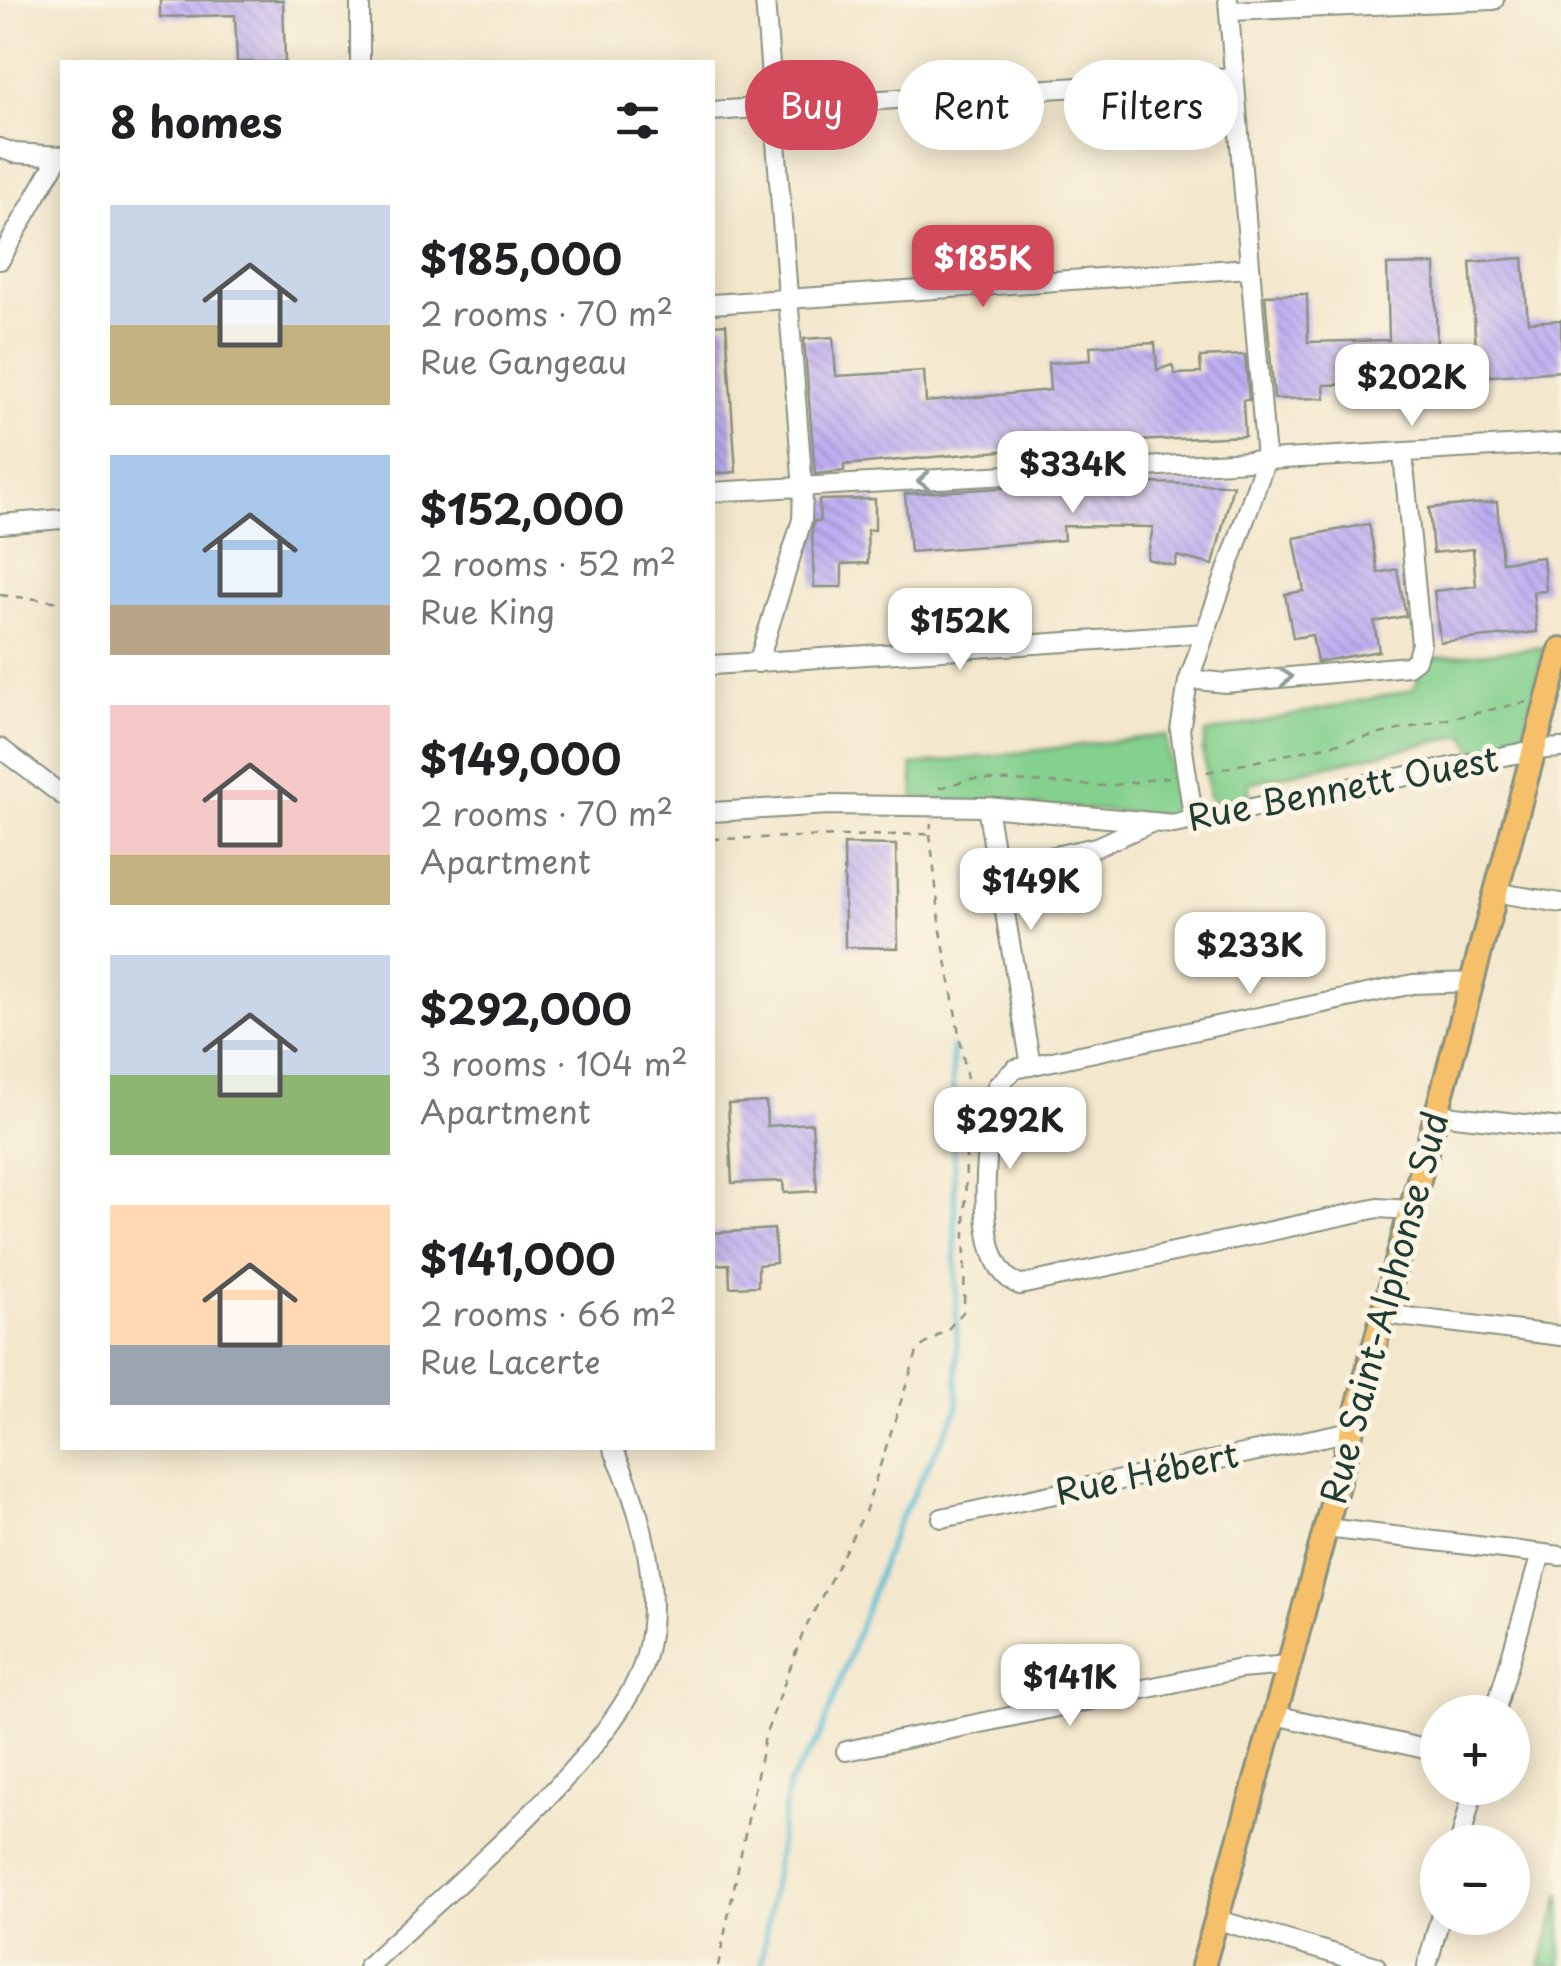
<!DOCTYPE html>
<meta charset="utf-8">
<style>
:root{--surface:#fff;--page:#f6f6f6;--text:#202124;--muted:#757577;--accent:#d1495b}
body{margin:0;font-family:"Playpen Sans",sans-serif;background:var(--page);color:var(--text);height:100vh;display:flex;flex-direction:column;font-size:38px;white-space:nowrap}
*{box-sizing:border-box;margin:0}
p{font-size:32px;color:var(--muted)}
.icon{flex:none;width:55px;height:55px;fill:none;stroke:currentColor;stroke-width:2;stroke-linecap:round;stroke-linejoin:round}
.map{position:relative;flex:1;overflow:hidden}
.sheet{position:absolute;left:60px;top:60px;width:655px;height:1390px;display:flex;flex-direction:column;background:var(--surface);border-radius:0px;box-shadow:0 5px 25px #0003}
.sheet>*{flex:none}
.banner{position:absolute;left:745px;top:60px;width:665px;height:90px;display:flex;gap:20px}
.tools{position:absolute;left:1420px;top:1695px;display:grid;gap:20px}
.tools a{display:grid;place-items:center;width:110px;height:110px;border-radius:50%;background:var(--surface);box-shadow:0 5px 25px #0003;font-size:50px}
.price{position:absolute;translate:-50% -85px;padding:0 22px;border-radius:20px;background:#fff;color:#222;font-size:32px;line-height:65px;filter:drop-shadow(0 2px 5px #0008)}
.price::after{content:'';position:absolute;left:50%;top:60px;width:30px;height:22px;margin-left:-15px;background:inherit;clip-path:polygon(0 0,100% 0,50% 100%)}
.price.selected{background:var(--accent);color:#fff}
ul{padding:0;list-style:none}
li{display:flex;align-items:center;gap:30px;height:250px;padding:0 50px}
li span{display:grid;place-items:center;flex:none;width:280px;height:200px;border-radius:0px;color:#555}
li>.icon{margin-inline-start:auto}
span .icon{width:120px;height:120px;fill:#fffc;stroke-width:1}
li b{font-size:42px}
h2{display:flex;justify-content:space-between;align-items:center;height:120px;padding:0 50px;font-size:42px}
.tag{padding:0 35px;border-radius:45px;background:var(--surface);box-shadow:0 5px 25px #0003;font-size:35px;line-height:90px}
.tag.selected{background:var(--accent);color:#fff}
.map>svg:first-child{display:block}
</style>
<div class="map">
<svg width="1561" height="1966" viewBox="0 0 1561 1966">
<defs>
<pattern id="building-back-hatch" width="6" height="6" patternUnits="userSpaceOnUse" patternTransform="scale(2.5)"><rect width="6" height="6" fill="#beaef3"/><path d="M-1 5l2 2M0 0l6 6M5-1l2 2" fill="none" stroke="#9a8fc6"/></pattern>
</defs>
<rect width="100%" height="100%" fill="#fcf5e5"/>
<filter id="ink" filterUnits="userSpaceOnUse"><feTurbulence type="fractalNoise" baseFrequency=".01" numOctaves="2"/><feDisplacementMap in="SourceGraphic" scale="20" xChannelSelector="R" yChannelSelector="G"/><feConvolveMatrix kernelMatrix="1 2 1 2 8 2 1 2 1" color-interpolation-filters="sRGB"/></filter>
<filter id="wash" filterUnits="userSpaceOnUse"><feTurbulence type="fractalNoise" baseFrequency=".0048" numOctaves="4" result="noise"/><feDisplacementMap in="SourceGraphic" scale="40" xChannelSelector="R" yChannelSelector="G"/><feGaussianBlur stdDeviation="2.25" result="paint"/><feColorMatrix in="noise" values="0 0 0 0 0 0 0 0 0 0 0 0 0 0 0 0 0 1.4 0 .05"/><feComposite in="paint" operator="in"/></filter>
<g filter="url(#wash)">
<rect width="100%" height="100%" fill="#f3e7cc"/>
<path fill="#84d08e" stroke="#528661" stroke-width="2.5" d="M1545,647L1522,742L1474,751L1466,735L1248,783L1251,797L1217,803L1209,797L1203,750L1206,733L1413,690L1426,659Z
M1166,735L1174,808L1166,815L914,798L912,765Z
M1561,1893V1966H1540Z"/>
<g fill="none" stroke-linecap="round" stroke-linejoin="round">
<path stroke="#55bbd3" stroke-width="5" d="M761,1966L788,1785L819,1739L895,1529L958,1408L952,1047"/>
</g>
<g id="blocks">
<path fill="url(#building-back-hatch)" d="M160,0H283L285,62H237L235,15L160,17Z
M1523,258L1528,322L1561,320V371L1478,377L1470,262Z
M1435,264L1437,350L1394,351L1395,383L1324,385L1325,398L1274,399L1265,295L1307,294L1308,342L1389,340L1387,265Z
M726,324L736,472L712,474V325Z
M833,337L836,376L924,371L926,402L1050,390L1048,363L1091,360L1090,346L1155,343L1157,370L1172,365L1175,374L1201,373L1200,357L1245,355L1249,400H1243L1245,436L1089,443L844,465V471L815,474L804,339Z
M1097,482L1233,485L1213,565L1177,556L1175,566L1147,559L1153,527L1063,526L1064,540L910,552L905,494Z
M875,499V530H867L868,563L842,564V587H814L812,529L814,521H820L819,500Z
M1497,502L1502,562L1543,557L1546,591L1533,592L1537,632L1440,642L1434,591L1476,586L1473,549L1433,553L1429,508Z
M1369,524L1378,573L1397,569L1406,616L1374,622L1379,651L1317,662L1312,635L1293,638L1285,594L1304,591L1294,538Z
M844,844L896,845L898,948L845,947Z
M766,1102L767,1126L812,1123L817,1191L784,1193L783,1181L732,1183L728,1104Z
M774,1229L776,1263L758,1265V1286L730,1287L729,1264L712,1265V1233Z"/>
</g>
</g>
<g filter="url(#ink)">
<use href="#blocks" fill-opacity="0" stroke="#899280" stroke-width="2.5"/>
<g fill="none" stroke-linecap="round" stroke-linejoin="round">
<g stroke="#899280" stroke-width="22">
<path id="minor" d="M1230,11L1494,0
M360,62V0
M712,111L1232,77
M0,148L14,153L62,156
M0,260L59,156
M712,304L1250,268
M712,492L1561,443
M0,524L62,519
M758,663L802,520L803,489L765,0
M712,665L1205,633
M1189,679L1225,683L1408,666L1416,660L1421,644L1403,454
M0,748L62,795
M987,807L1031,1066
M712,812L828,805L987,807L1174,824L1534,750L1561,748
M1194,822L1180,730L1188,682L1266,459L1228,0
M995,869L1096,847L1151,823
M1499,893L1561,903
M1437,1114L1561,1128
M1411,1210L1378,1208L1020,1285C968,1267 989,1141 993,1098L997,1086L1015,1069L1413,984L1472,982
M1383,1314L1561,1336
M942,1518L1351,1431
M1326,1528L1561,1556
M1495,1712L1541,1554
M1275,1715L1438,1752
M846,1751L1240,1669L1289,1665
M1460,1842L1474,1788
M1218,1920L1376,1966
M368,1966C441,1896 623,1748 646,1655C663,1589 641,1508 613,1448
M1427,1966L1440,1918"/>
</g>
<g stroke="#899280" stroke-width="28">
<path id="major" d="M1203,1966L1289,1665L1561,649"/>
</g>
<path stroke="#899280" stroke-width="2.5" stroke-dasharray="8 8" stroke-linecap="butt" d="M0,595L62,602
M1207,772L1526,702
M939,788L971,779L1108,786L1169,777
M712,839L930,834L931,823
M718,1966L765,1736L803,1633L865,1512L918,1349L948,1329L964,1311L967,1079L941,931L930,834"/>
<use href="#minor" stroke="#fff" stroke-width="18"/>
<use href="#major" stroke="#f6c06b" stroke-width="22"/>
</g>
<defs><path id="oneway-chevron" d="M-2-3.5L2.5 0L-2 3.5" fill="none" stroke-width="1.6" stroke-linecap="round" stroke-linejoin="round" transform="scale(2.5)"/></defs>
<g stroke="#8f9e9a">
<use href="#oneway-chevron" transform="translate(924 481) rotate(176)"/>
<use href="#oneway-chevron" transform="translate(1286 677) rotate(-5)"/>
</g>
</g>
<g text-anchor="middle" stroke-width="10" stroke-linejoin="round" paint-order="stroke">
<g font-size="35" fill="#1f3d34" stroke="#fcf5e5">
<text transform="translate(1343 789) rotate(-11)" y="12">Rue Bennett Ouest</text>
<text transform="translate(1385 1308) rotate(-75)" y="12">Rue Saint-Alphonse Sud</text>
<text transform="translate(1147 1474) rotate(-12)" y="12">Rue Hébert</text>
</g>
</g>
</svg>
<div class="tools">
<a>+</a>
<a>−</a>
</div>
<b class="price selected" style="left:983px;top:310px">$185K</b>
<b class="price" style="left:1412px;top:429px">$202K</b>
<b class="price" style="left:1073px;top:516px">$334K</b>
<b class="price" style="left:960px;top:673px">$152K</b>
<b class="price" style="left:1031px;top:933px">$149K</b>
<b class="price" style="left:1250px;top:997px">$233K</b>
<b class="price" style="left:1010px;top:1172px">$292K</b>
<b class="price" style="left:1070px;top:1729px">$141K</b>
<div class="banner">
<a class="tag selected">Buy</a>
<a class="tag">Rent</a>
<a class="tag">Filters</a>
</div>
<section class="sheet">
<h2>8 homes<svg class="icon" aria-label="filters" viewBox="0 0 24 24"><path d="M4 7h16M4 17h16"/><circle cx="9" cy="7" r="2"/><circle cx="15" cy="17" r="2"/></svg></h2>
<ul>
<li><span style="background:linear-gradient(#c9d6e8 60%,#c2b280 0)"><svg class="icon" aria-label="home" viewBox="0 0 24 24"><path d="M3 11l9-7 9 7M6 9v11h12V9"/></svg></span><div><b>$185,000</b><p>2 rooms · 70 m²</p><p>Rue Gangeau</p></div></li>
<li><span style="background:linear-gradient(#a9c7e8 75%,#b9a48a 0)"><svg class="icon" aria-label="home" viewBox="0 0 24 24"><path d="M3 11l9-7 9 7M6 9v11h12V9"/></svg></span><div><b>$152,000</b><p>2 rooms · 52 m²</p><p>Rue King</p></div></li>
<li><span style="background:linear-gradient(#f6c9c9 75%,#c2b280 0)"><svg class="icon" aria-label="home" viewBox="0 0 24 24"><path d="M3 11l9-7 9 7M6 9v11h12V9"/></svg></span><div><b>$149,000</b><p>2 rooms · 70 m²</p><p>Apartment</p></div></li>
<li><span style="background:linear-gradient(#c9d6e8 60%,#8fb573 0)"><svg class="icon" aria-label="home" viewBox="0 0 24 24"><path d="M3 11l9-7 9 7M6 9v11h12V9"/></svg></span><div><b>$292,000</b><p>3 rooms · 104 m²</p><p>Apartment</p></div></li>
<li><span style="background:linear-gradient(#ffd9b3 70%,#9aa5b1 0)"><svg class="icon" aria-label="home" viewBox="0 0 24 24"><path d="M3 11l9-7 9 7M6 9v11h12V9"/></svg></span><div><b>$141,000</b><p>2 rooms · 66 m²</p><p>Rue Lacerte</p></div></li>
</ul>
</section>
</div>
